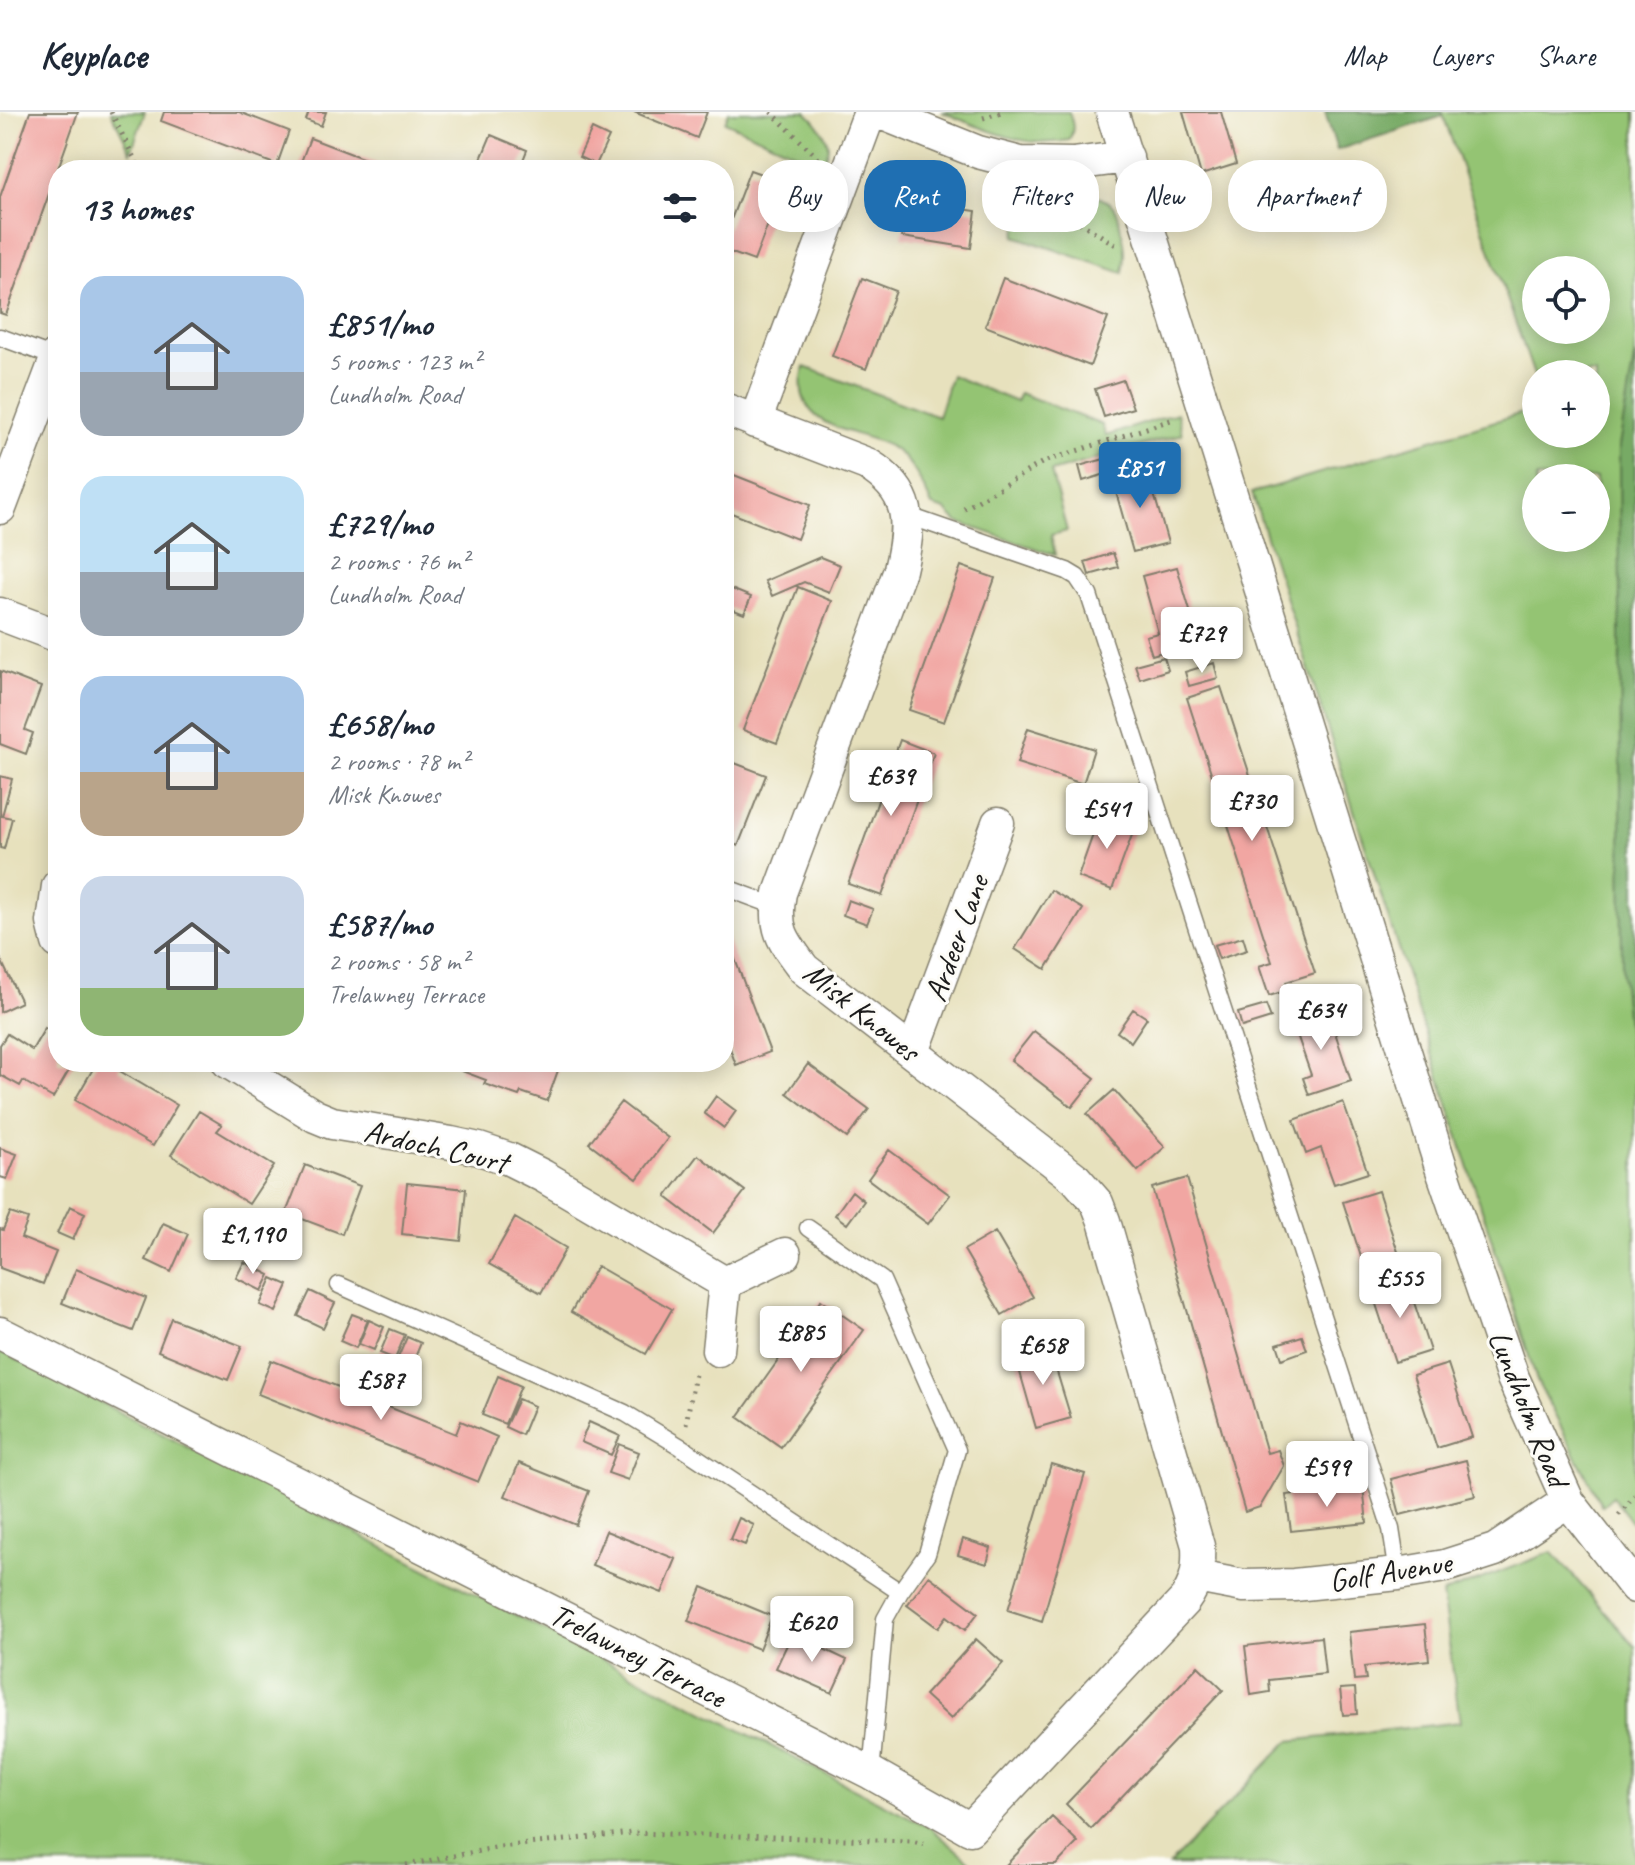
<!DOCTYPE html>
<meta charset="utf-8">
<style>
:root{--surface:#fff;--page:#f2f2f3;--text:#1f2937;--muted:#747a83;--line:#e0e1e3;--accent:#1f6fb2}
body{margin:0;font-family:Caveat,sans-serif;background:var(--page);color:var(--text);height:100vh;display:flex;flex-direction:column;font-size:30px;white-space:nowrap}
*{box-sizing:border-box;margin:0}
p{font-size:26px;color:var(--muted)}
.icon{flex:none;width:44px;height:44px;fill:none;stroke:currentColor;stroke-width:2;stroke-linecap:round;stroke-linejoin:round}
.map{position:relative;flex:1;overflow:hidden}
.sheet{position:absolute;left:48px;top:48px;width:686px;height:912px;display:flex;flex-direction:column;background:var(--surface);border-radius:32px;box-shadow:0 4px 20px #0003}
.sheet>*{flex:none}
.guide{position:absolute;left:758px;top:48px;width:756px;height:72px;display:flex;gap:16px}
.buttons{position:absolute;left:1522px;top:144px;display:grid;gap:16px}
.buttons a{display:grid;place-items:center;width:88px;height:88px;border-radius:50%;background:var(--surface);box-shadow:0 4px 20px #0003;font-size:40px}
.price{position:absolute;translate:-50% -68px;padding:0 18px;border-radius:8px;background:#fff;color:#222;font-size:26px;line-height:52px;filter:drop-shadow(0 2px 4px #0008)}
.price::after{content:'';position:absolute;left:50%;top:48px;width:24px;height:18px;margin-left:-12px;background:inherit;clip-path:polygon(0 0,100% 0,50% 100%)}
.price.active{background:var(--accent);color:#fff}
ul{padding:0;list-style:none}
li{display:flex;align-items:center;gap:24px;height:200px;padding:0 32px}
li span{display:grid;place-items:center;flex:none;width:224px;height:160px;border-radius:24px;color:#555}
li>.icon{margin-inline-start:auto}
span .icon{width:96px;height:96px;fill:#fffc;stroke-width:1}
li b{font-size:34px}
h2{display:flex;justify-content:space-between;align-items:center;height:96px;padding:0 32px;font-size:34px}
.chip{padding:0 28px;border-radius:32px;background:var(--surface);box-shadow:0 4px 20px #0003;font-size:28px;line-height:72px}
.chip.active{background:var(--accent);color:#fff}
header{display:flex;align-items:center;gap:48px;box-sizing:border-box;height:112px;padding:0 40px;background:var(--surface);border-bottom:2px solid var(--line)}
header strong{font-size:38px}
nav{display:flex;gap:44px;margin-inline-start:auto;font-size:28px}
.map>svg:first-child{display:block}
</style>
<header>
<strong>Keyplace</strong>
<nav><a>Map</a><a>Layers</a><a>Share</a></nav>
</header>
<div class="map">
<svg width="1635" height="1753" viewBox="0 0 1635 1753">
<rect width="100%" height="100%" fill="#fdfcf7"/>
<filter id="ink" filterUnits="userSpaceOnUse"><feTurbulence type="fractalNoise" baseFrequency=".0125" numOctaves="2"/><feDisplacementMap in="SourceGraphic" scale="16" xChannelSelector="R" yChannelSelector="G"/><feConvolveMatrix kernelMatrix="1 2 1 2 8 2 1 2 1" color-interpolation-filters="sRGB"/></filter>
<filter id="wash" filterUnits="userSpaceOnUse"><feTurbulence type="fractalNoise" baseFrequency=".006" numOctaves="4" result="noise"/><feDisplacementMap in="SourceGraphic" scale="32" xChannelSelector="R" yChannelSelector="G"/><feGaussianBlur stdDeviation="1.8" result="paint"/><feColorMatrix in="noise" values="0 0 0 0 0 0 0 0 0 0 0 0 0 0 0 0 0 1.4 0 .05"/><feComposite in="paint" operator="in"/></filter>
<g filter="url(#wash)">
<rect width="100%" height="100%" fill="#e7e1bd"/>
<path fill="#94c473" stroke="#587048" stroke-width="2" fill-rule="evenodd" d="M111,0H145L131,40Z
M729,0H806C815,8 827,22 828,34C828,40 824,47 822,53L725,10Z
M942,0H1069C1073,11 1075,17 1069,28C1026,38 982,16 942,0Z
M1442,0H1635V1410L1633,1412L1613,1384L1602,1394L1537,1269L1252,381L1536,297V322H1596V262H1536V269ZM1536,158H1596V218H1536ZM1536,366H1596V426H1536Z
M1028,79C1052,80 1104,75 1117,100C1119,105 1120,113 1121,118C1126,136 1126,143 1123,161L1015,124Z
M805,255L938,305L951,263L1016,290L1020,281L1102,313L1106,324L1177,301L1182,322L1051,360L1067,419L1051,423L1055,443L957,410L945,398L932,394C923,372 911,346 889,334C860,319 810,319 802,280C801,270 801,264 805,255Z
M0,1239L931,1716L974,1753H0Z
M1552,1440L1635,1534V1753H1169L1289,1629L1460,1610L1442,1482Z"/>
<path fill="#77aa65" stroke="#4a6340" stroke-width="2" d="M1325,0H1442L1443,4L1337,38Z
M1635,240V946L1630,942L1622,864L1619,334Z"/>
<g id="blocks">
<path fill="#f1a6a2" d="M30,0H78L6,203L0,201V85Z
M164,0H239L289,19L277,53L161,9Z
M309,0H326L321,14L306,8Z
M634,0H707L697,26Z
M1183,0H1221L1236,52L1201,63Z
M592,17L609,25L596,53L579,45Z
M491,23L527,38L519,58H507L481,47Z
M310,26L383,54L392,58H298Z
M750,58L784,70L754,149L724,138V126Z
M907,89L976,99L971,136L902,125Z
M862,166L896,179L866,257L832,244Z
M1003,166L1108,206L1090,254L985,214Z
M1123,268L1133,296L1104,305L1095,277Z
M1108,346L1112,360L1083,369L1079,354Z
M1147,357L1168,431L1133,440L1112,366Z
M724,359L810,393L797,427L724,398Z
M1113,441L1118,455L1089,463L1085,450Z
M820,445L840,453L829,480L804,470L772,484L765,469Z
M961,454L995,466L944,610L909,598Z
M1177,455L1199,529L1152,543L1146,524L1158,521L1142,464Z
M724,474L751,485L744,502L724,494Z
M798,475L832,489L777,631L743,618Z
M1164,545L1168,558L1140,567L1135,553Z
M1214,551L1218,566L1189,574L1185,560Z
M0,559L41,575L25,618L33,621L26,642L0,632Z
M1221,575L1315,861L1286,870L1288,878L1269,884L1259,854L1272,850L1187,586Z
M1028,616L1094,637L1083,672L1017,651Z
M900,628L934,641L882,784L848,772Z
M732,650L766,663L738,734L724,728V672Z
M0,664L12,667L2,704L12,706L4,737L0,736Z
M1101,700L1136,712L1112,778L1078,765Z
M1051,778L1083,797L1046,857L1015,837Z
M848,788L873,797L867,812L843,803Z
M724,818L770,940L736,953L724,920Z
M1243,825L1247,838L1219,847L1214,833Z
M0,846L21,890L0,900Z
M1266,893L1271,906L1242,915L1238,901Z
M1327,896L1351,969L1309,983L1303,966L1311,963L1292,908Z
M1133,897L1147,906L1131,930L1117,920Z
M45,916L58,924V950H74L53,986L23,969L20,974L0,963V933L7,922L32,938Z
M1034,919L1095,966L1072,995L1011,948Z
M97,950H117L121,953L118,958L177,993L153,1034L75,988Z
M462,950H561L547,989L521,980L519,984L484,972L486,968L459,958Z
M808,952L869,997L847,1026L787,981Z
M1114,978L1165,1035L1138,1059L1087,1002Z
M716,984L736,999L724,1016L704,1001Z
M621,990L668,1026L637,1067L589,1031Z
M1343,990L1368,1061L1334,1072L1321,1036L1306,1042L1294,1008Z
M199,999L222,1013L217,1019L274,1054L249,1092L171,1043Z
M0,1036L17,1042L7,1067L0,1065Z
M889,1038L950,1083L928,1112L868,1067Z
M698,1043L745,1079L713,1121L666,1085Z
M305,1053L360,1074L342,1122L286,1101Z
M1187,1066L1267,1341L1278,1338L1284,1354L1260,1395L1245,1400L1152,1076Z
M407,1071L466,1077L461,1129L402,1122Z
M852,1079L864,1089L847,1112L835,1103Z
M1378,1079L1402,1152L1367,1163L1343,1090Z
M70,1094L85,1101L73,1128L57,1121Z
M10,1101L28,1107L21,1126L56,1140L43,1172L0,1156V1117L3,1118Z
M515,1106L566,1136L541,1181L489,1152Z
M163,1111L188,1122L171,1160L146,1148Z
M995,1120L1033,1185L1002,1203L964,1138Z
M244,1150L270,1163L262,1179L236,1166Z
M597,1154L672,1197L646,1242L571,1200Z
M76,1157L146,1186L133,1219L62,1191Z
M272,1166L288,1173L276,1200L260,1193Z
M1406,1166L1430,1239L1395,1250L1371,1177Z
M310,1179L335,1191L323,1216L298,1204Z
M821,1188L864,1218L781,1335L738,1305Z
M352,1202L368,1208L356,1236L340,1229Z
M171,1206L242,1234L228,1268L158,1239Z
M369,1208L384,1215L374,1238L359,1232Z
M390,1217L405,1223L395,1247L380,1241Z
M1302,1224L1307,1238L1282,1247L1277,1232Z
M407,1225L421,1231L411,1255L397,1248Z
M1049,1234L1071,1306L1036,1316L1015,1243Z
M271,1248L456,1322L461,1309L497,1325L478,1370L258,1282Z
M1448,1252L1472,1325L1437,1336L1413,1263Z
M498,1264L521,1274L505,1312L482,1303Z
M518,1287L534,1294L522,1323L505,1315Z
M589,1310L620,1324L611,1343L581,1330Z
M619,1332L639,1340L628,1368L608,1361Z
M1466,1348L1475,1384L1400,1403L1391,1367Z
M519,1351L589,1379L576,1413L505,1384Z
M1051,1352L1085,1362L1042,1509L1008,1498Z
M1363,1374L1367,1411L1291,1419L1286,1383Z
M739,1406L754,1413L745,1433L730,1427Z
M606,1419L676,1447L662,1481L592,1453Z
M963,1427L991,1436L987,1452L958,1443Z
M929,1464L978,1501L965,1518L947,1504L938,1516L907,1493Z
M702,1475L772,1504L759,1537L688,1509Z
M1425,1512L1429,1548L1364,1555L1366,1567L1354,1568L1349,1520Z
M792,1522L847,1548L832,1581L776,1556Z
M1321,1525L1325,1562L1269,1568L1270,1580L1251,1583L1245,1534Z
M976,1527L1003,1551L951,1607L925,1583Z
M1198,1554L1223,1578L1091,1717L1066,1692Z
M1355,1576L1357,1602L1343,1603L1340,1577Z
M1052,1705L1078,1730L1056,1753H1006Z"/>
</g>
</g>
<g filter="url(#ink)">
<use href="#blocks" fill-opacity="0" stroke="#827e6c" stroke-width="2"/>
<g fill="none" stroke-linecap="round" stroke-linejoin="round">
<g stroke="#827e6c" stroke-width="19">
<path id="service" d="M0,225L57,246
M906,403L1067,459L1077,465L1089,483L1391,1417L1398,1462
M724,775L778,795
M808,1116L882,1168L957,1338L927,1442L900,1480L885,1507L871,1661
M339,1173L625,1301L681,1335L900,1480"/>
</g>
<g stroke="#827e6c" stroke-width="35">
<path id="minor" d="M878,0L978,40L1020,51L1073,52L1127,45
M1112,0L1440,1052L1513,1266L1568,1389L1635,1475
M755,310L870,0
M0,396L58,242
M0,502L58,524
M58,774L53,810L58,830
M913,940L998,711
M228,950L315,1004L332,1011L451,1031L479,1037L509,1047L543,1064L725,1171L785,1142
M0,1221L871,1661L970,1717L1184,1489C1197,1471 1199,1456 1198,1434L1104,1109L1097,1091L1075,1066L804,857C783,829 773,817 780,781L900,458C911,410 913,380 867,352L724,297
M718,1238L725,1171
M1197,1465L1244,1474L1294,1473L1398,1462L1445,1454L1495,1438L1568,1389"/>
</g>
<path stroke="#827e6c" stroke-width="5" stroke-dasharray="2 6" stroke-linecap="butt" d="M111,0L140,58
M771,0L819,47
M983,6L1002,0
M1039,85L1119,135
M964,397L1043,350L1174,307
M686,1312L695,1262
M1619,1403L1635,1383
M406,1753L500,1735L631,1721L912,1729L924,1732"/>
<use href="#service" stroke="#fff" stroke-width="16"/>
<use href="#minor" stroke="#fff" stroke-width="32"/>
</g>
</g>
<g text-anchor="middle" stroke-width="6" stroke-linejoin="round" paint-order="stroke">
<g font-size="32" fill="#1c1c1c" stroke="#fdfcf7">
<text transform="translate(956 826) rotate(-70)" y="11">Ardeer Lane</text>
<text transform="translate(862 899) rotate(39)" y="11">Misk Knowes</text>
<text transform="translate(436 1034) rotate(13)" y="11">Ardoch Court</text>
<text transform="translate(1529 1296) rotate(68)" y="11">Lundholm Road</text>
<text transform="translate(1390 1459) rotate(-9)" y="11">Golf Avenue</text>
<text transform="translate(638 1543) rotate(27)" y="11">Trelawney Terrace</text>
</g>
</g>
</svg>
<div class="buttons">
<a><svg class="icon" aria-label="locate" viewBox="0 0 24 24"><circle cx="12" cy="12" r="6"/><path d="M12 2v4M12 18v4M2 12h4M18 12h4"/></svg></a>
<a>+</a>
<a>−</a>
</div>
<b class="price active" style="left:1140px;top:398px">£851</b>
<b class="price" style="left:1202px;top:563px">£729</b>
<b class="price" style="left:891px;top:706px">£639</b>
<b class="price" style="left:1252px;top:731px">£730</b>
<b class="price" style="left:1107px;top:739px">£541</b>
<b class="price" style="left:1321px;top:940px">£634</b>
<b class="price" style="left:253px;top:1164px">£1,190</b>
<b class="price" style="left:1400px;top:1208px">£555</b>
<b class="price" style="left:801px;top:1262px">£885</b>
<b class="price" style="left:1043px;top:1275px">£658</b>
<b class="price" style="left:381px;top:1310px">£587</b>
<b class="price" style="left:1327px;top:1397px">£599</b>
<b class="price" style="left:812px;top:1552px">£620</b>
<div class="guide">
<a class="chip">Buy</a>
<a class="chip active">Rent</a>
<a class="chip">Filters</a>
<a class="chip">New</a>
<a class="chip">Apartment</a>
</div>
<section class="sheet">
<h2>13 homes<svg class="icon" aria-label="filters" viewBox="0 0 24 24"><path d="M4 7h16M4 17h16"/><circle cx="9" cy="7" r="2"/><circle cx="15" cy="17" r="2"/></svg></h2>
<ul>
<li><span style="background:linear-gradient(#a9c7e8 60%,#9aa5b1 0)"><svg class="icon" aria-label="home" viewBox="0 0 24 24"><path d="M3 11l9-7 9 7M6 9v11h12V9"/></svg></span><div><b>£851/mo</b><p>5 rooms · 123 m²</p><p>Lundholm Road</p></div></li>
<li><span style="background:linear-gradient(#bfe0f5 60%,#9aa5b1 0)"><svg class="icon" aria-label="home" viewBox="0 0 24 24"><path d="M3 11l9-7 9 7M6 9v11h12V9"/></svg></span><div><b>£729/mo</b><p>2 rooms · 76 m²</p><p>Lundholm Road</p></div></li>
<li><span style="background:linear-gradient(#a9c7e8 60%,#b9a48a 0)"><svg class="icon" aria-label="home" viewBox="0 0 24 24"><path d="M3 11l9-7 9 7M6 9v11h12V9"/></svg></span><div><b>£658/mo</b><p>2 rooms · 78 m²</p><p>Misk Knowes</p></div></li>
<li><span style="background:linear-gradient(#c9d6e8 70%,#8fb573 0)"><svg class="icon" aria-label="home" viewBox="0 0 24 24"><path d="M3 11l9-7 9 7M6 9v11h12V9"/></svg></span><div><b>£587/mo</b><p>2 rooms · 58 m²</p><p>Trelawney Terrace</p></div></li>
</ul>
</section>
</div>
